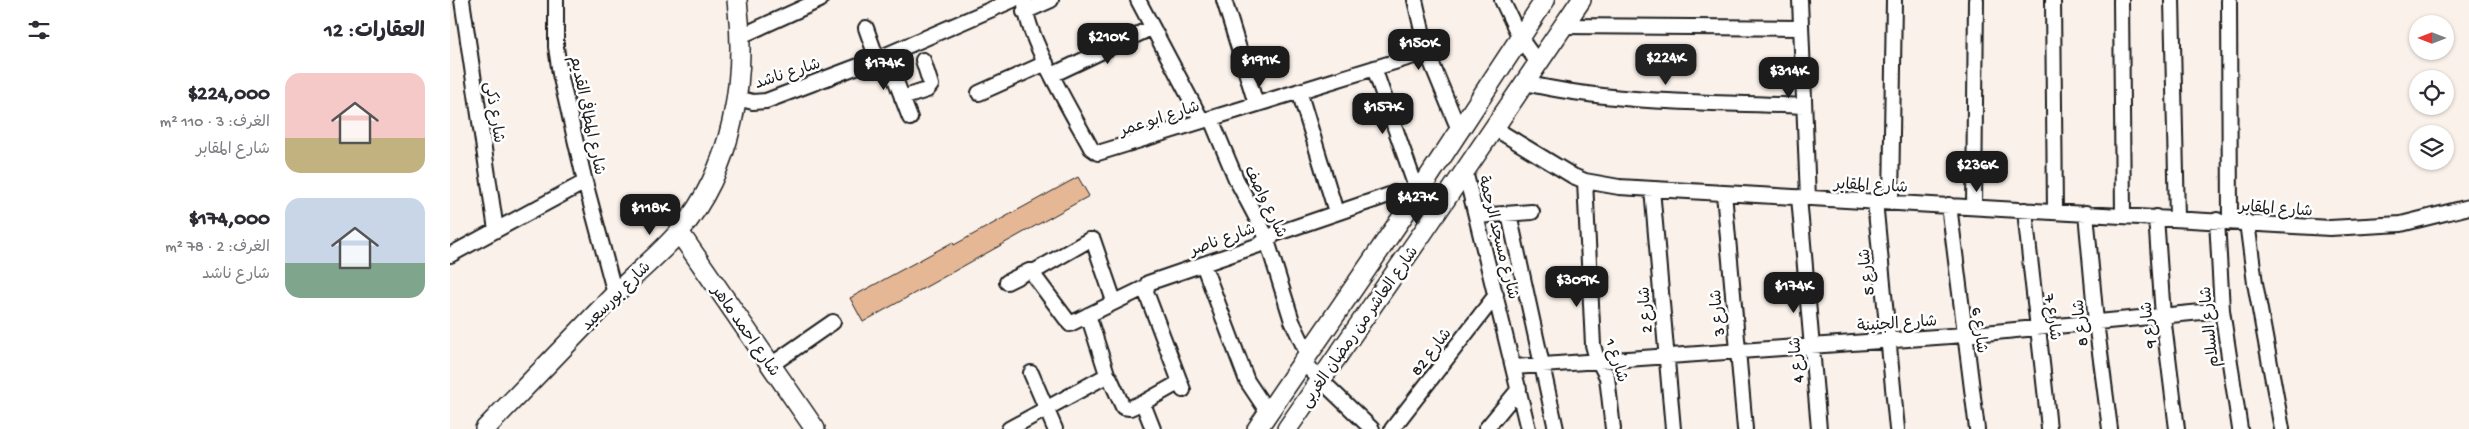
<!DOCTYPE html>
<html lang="ar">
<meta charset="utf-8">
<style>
:root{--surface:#fff;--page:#f2f2f3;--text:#2b2b33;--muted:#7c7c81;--accent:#1c1c1c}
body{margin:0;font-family:"Gochi Hand","Playpen Sans Arabic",sans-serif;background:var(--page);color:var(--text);direction:rtl;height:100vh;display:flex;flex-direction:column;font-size:19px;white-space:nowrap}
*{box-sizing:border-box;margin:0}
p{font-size:16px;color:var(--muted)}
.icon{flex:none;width:28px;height:28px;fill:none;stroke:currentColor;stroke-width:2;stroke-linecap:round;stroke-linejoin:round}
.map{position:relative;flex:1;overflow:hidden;direction:ltr}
.details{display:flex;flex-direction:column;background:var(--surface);width:450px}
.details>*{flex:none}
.needle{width:32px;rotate:270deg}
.buttons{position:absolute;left:1959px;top:15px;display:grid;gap:10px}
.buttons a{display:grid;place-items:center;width:45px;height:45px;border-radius:50%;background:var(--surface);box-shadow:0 1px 4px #0004;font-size:25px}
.price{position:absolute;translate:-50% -42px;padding:0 11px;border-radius:10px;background:var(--accent);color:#fff;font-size:16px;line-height:32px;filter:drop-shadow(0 1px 2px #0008)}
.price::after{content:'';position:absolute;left:50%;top:30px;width:15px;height:11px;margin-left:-8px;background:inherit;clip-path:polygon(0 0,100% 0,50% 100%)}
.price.active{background:#222;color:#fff}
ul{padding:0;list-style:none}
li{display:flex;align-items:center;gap:15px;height:125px;padding:0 25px}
li span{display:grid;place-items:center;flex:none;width:140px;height:100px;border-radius:15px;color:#555}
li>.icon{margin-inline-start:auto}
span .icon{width:60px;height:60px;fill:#fffc;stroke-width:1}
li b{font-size:21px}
h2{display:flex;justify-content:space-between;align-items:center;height:60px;padding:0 25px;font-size:21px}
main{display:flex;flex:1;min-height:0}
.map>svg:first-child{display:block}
</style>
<main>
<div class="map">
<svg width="2019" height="429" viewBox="0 0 2019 429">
<rect width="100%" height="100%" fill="#faf1ea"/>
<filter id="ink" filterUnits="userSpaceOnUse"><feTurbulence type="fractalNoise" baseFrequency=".02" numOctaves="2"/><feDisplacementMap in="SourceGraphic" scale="10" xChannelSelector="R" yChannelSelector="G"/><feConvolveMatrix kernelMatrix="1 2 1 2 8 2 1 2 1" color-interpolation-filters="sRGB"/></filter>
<g filter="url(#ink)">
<path fill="#e5b795" stroke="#1c1c1c" d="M628,177L639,196L413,322L400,298L503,242L504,245Z"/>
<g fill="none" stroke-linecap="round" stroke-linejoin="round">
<g stroke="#1c1c1c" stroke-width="18">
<path id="street" d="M12,0L46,230
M106,0V47L110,74L135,182L165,294
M575,0C573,32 624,116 641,148L648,153L977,52
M688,0L752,121
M774,0L806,104
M965,0L977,52L1009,130
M1052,0L1070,38L1088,63
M1350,0L1358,198
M1603,0L1605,211
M1671,0L1673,215
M1722,0L1727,218
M1779,0L1780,221
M574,12L601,0
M1113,26L1351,28
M416,28L427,59
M291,36L370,0
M436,55L460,118
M924,68L968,193
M602,75L701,28
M1075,83C1166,104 1261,102 1354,106
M849,91L886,212
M529,93L596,63
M287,98L303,102L316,101L427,59L563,0
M452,98L477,90L481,85L473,60
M761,119L786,179L815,234L842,321L858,355
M1044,128L1123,176L1135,181L1169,187L1880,228L1951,224L2019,207
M1015,171L1078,429
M1135,181L1143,345L1146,356L1157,377L1163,429
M1202,189L1223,429
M1274,193L1295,429
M1349,197L1369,429
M1425,201L1447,429
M1441,202L1444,0
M1499,205L1527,429
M1524,207L1526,0
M1575,210C1582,283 1592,356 1599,429
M1636,213L1646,322L1660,429
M1059,214L1106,429
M1027,216L1082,212
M1706,217L1713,316L1727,429
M1767,220L1772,310L1790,429
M1797,222L1805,283L1832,429
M0,255L135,182
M753,264L797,381L819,414
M557,282L579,271H585
M664,301L643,240H639L585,271V277L620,324L696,287
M638,315L658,377
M853,363L922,429
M321,365L383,322
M1064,367L1514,335L1772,310
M581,373L605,429
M733,390L696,292L698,283L809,245L825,234L945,193L964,199
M691,404L730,382
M559,429L656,376L660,378L673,407L680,408L689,404L694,406L703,429
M942,429L1046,295
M1036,429L1069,389"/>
</g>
<g stroke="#1c1c1c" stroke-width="22">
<path id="secondary" d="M229,232L365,429
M35,429C78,384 121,340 164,295C185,274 209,255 229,232C283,169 297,79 287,0
M807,429L953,216L1095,0
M837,429L974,231L1131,0"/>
</g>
<use href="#street" stroke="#fff" stroke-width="14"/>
<use href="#secondary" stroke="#fff" stroke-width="19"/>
</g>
</g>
<g text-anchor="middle" stroke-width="5" stroke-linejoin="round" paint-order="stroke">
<g font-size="16" fill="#1c1c1c" stroke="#fff">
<text transform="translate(337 72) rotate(-18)" y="6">شارع ناشد</text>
<text transform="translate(46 112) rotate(81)" y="6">شارع ذكى</text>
<text transform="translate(139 115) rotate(78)" y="6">شارع المطافى القديم</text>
<text transform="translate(709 117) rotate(-18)" y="6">شارع ابو عمر</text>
<text transform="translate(1421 184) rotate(3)" y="6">شارع المقابر</text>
<text transform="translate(817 201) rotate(64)" y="6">شارع واصف</text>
<text transform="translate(1826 207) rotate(4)" y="6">شارع المقابر</text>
<text transform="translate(1050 237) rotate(76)" y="6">شارع مسجد الرحمة</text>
<text transform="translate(772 238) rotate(-20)" y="6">شارع ناصر</text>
<text transform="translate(1415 272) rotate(-96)" y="6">شارع 5</text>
<text transform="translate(165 295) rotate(-45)" y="6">شارع بورسعيد</text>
<text transform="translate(1194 310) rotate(-94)" y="6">شارع 2</text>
<text transform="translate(1266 313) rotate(-95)" y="6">شارع 3</text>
<text transform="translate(1604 317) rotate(82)" y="6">شارع 7</text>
<text transform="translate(1447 322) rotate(-4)" y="6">شارع الجنينة</text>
<text transform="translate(1629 323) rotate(-96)" y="6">شارع 8</text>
<text transform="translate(1697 325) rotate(-96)" y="6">شارع 9</text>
<text transform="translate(908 326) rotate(-55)" y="6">شارع العاشر من رمضان الغربى</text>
<text transform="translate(1758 327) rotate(-96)" y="6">شارع السلام</text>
<text transform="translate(297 330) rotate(55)" y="6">شارع احمد ماهر</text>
<text transform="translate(1531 330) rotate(83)" y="6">شارع 6</text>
<text transform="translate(980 351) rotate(-52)" y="6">شارع 82</text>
<text transform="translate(1168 360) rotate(73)" y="6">شارع 1</text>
<text transform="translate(1345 360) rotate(-95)" y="6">شارع 4</text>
</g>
</g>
</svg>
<div class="buttons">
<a><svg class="needle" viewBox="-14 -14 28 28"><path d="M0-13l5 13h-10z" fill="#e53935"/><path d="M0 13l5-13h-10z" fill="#7c7c81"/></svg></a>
<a><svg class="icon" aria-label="locate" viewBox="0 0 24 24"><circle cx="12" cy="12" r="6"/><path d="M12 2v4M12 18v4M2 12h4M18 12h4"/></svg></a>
<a><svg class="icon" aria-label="layers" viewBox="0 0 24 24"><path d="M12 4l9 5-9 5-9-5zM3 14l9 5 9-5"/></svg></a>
</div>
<b class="price" style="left:658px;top:65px">$210K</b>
<b class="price" style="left:969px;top:71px">$150K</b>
<b class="price active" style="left:1216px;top:86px">$224K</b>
<b class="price" style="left:810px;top:88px">$191K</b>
<b class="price" style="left:434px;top:91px">$174K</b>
<b class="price" style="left:1339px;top:99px">$314K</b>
<b class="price" style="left:933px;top:135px">$157K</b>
<b class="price" style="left:1527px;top:193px">$236K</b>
<b class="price" style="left:967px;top:225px">$427K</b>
<b class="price" style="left:200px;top:236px">$118K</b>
<b class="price" style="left:1127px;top:308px">$309K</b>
<b class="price" style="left:1344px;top:314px">$174K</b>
</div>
<section class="details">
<h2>العقارات: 12<svg class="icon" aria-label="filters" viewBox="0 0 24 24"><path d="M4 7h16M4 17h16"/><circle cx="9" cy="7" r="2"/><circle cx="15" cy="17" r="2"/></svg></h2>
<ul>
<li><span style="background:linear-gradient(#f6c9c9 65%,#c2b280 0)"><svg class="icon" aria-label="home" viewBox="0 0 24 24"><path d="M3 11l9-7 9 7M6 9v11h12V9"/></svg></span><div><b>$224,000</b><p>الغرف: 3 · 110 m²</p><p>شارع المقابر</p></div></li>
<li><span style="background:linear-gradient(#c9d6e8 65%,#7fa58c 0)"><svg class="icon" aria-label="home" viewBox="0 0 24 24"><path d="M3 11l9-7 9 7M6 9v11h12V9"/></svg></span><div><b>$174,000</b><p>الغرف: 2 · 78 m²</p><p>شارع ناشد</p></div></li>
</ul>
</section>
</main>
